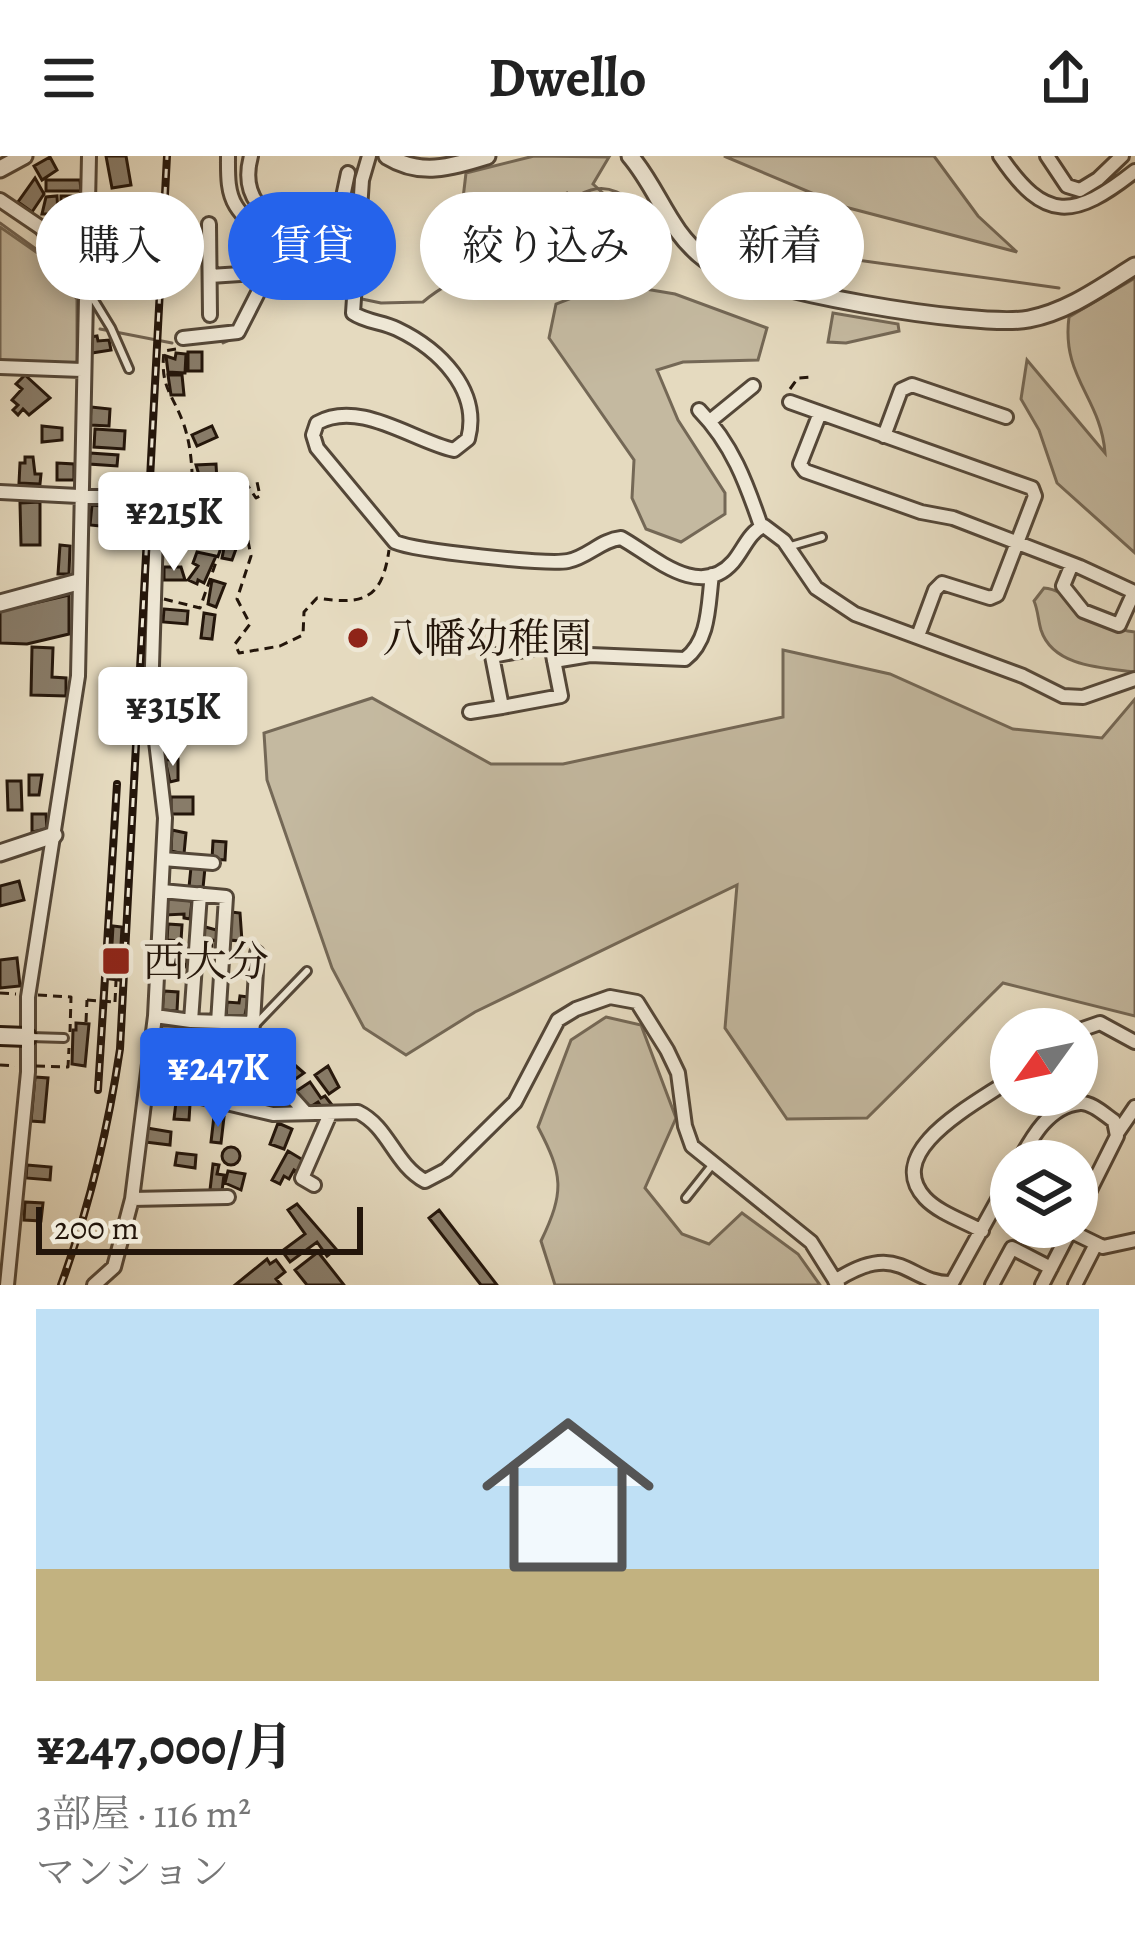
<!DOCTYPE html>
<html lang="ja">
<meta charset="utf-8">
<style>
:root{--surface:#fff;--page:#f6f6f6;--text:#222;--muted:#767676;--accent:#2563eb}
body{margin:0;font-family:Alegreya,"Noto Serif JP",serif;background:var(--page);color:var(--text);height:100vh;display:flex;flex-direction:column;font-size:45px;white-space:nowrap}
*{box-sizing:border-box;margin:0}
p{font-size:39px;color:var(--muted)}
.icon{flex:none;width:66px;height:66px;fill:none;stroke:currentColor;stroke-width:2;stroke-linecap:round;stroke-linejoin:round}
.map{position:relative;height:1129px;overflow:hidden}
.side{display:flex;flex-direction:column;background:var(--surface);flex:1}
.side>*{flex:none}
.hud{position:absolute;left:36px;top:36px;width:1065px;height:108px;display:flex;gap:24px}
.needle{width:78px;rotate:237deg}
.controls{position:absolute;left:990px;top:852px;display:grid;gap:24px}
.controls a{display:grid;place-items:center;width:108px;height:108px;border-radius:50%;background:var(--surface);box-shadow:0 6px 18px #0003;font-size:60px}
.scale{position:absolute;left:36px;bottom:30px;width:327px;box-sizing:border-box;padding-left:12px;border:6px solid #24160b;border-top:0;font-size:33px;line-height:42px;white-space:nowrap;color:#24160b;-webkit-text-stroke:9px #eee7d5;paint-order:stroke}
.price{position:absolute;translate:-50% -102px;padding:0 27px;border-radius:12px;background:#fff;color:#222;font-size:39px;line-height:78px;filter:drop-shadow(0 3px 6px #0008)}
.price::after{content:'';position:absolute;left:50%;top:72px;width:36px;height:27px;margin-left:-18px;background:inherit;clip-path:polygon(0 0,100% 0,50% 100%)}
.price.on{background:var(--accent);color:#fff}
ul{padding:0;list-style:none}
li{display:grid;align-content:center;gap:24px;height:636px;padding:0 36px}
li span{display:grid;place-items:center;height:372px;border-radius:0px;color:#555}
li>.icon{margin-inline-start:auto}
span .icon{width:216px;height:216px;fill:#fffc;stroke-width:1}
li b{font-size:51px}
.chip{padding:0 42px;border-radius:54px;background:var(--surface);box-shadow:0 6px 18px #0003;font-size:42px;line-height:108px}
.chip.on{background:var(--accent);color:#fff}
header{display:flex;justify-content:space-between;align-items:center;height:156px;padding:0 36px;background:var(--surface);font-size:54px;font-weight:700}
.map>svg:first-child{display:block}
</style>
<header><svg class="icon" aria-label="menu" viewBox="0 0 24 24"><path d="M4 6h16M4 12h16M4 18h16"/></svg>Dwello<svg class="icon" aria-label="share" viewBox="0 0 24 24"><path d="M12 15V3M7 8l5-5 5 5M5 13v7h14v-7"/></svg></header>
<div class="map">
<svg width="1135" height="1129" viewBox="0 0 1135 1129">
<rect width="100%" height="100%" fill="#e5dabf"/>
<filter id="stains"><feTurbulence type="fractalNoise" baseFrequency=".00167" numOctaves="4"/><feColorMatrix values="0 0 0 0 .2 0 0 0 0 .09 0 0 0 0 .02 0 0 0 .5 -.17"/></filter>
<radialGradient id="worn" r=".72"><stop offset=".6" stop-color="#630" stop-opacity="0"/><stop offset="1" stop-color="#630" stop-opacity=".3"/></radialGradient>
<path fill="#c4b9a0" stroke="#746856" stroke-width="3" d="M534,0L609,1L593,28L668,96L659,102L611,80L567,37L514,71L501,100L477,102L455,110L466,17Z
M724,0H934L978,60L1017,96L845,51Z
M0,71L39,98L77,143V207L0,205Z
M1135,122V397L1057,327L1039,274L1021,243L1027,204L1105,297C1101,242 1061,221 1069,161Z
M610,127L675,138L767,172L758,204L683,206L657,214L678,264L725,337V358L681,386L646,373L632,342L634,304L549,182L556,148Z
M833,157L898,168L899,175L846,187L828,186Z
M1044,432C1070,433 1095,473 1135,476V516C1103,512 1053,511 1041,474C1038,464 1038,454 1034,445Z
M783,494L890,518L1013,573L1102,582L1135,543V860L1003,827L867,962L787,963L725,872L737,729L475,856L406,899L364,872L332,812L267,624L264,577L372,542L491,608H563L783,561Z
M606,861L641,869L676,962L645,1032L682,1078L709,1088L742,1057L798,1098L820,1129H555L541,1085C565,1035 563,1019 538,971L571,884Z"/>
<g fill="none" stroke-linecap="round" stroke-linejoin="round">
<path stroke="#706352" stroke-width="3" d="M0,67L40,96L77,138
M705,88L741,107L763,91L1059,132
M310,98L348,139
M357,142L381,147L423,146C457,117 493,113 528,87C550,71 564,42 591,34C612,28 626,41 641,53
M250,166L266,135L280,119
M100,173L172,187
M223,187L241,179"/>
</g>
<path fill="#887c69" stroke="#24160b" stroke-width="3" d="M106,0H126L131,29L112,32Z
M50,1L57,14L42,24L34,10Z
M35,22L44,38L32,56L18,46Z
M46,24H80L81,35H46Z
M57,40L58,58H42L46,41Z
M61,40H81V56H61Z
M122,85L137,86L136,101L116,99L117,88Z
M97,180L98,185L109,184L111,194L92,197L90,181Z
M188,196H202V215H188Z
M176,197L186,198L185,217L168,216L166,200L175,203Z
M25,219L50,242L29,259L23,253L18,259L13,254L18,249L12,244L22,233L16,228Z
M168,219H182L184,239H171Z
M91,251L110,253L109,270L90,269Z
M42,270L62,272V284L42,286Z
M212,270L217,281L197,290L192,279Z
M95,273L125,275L124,293L94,291Z
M90,297L118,299L117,310L89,308Z
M25,301H33L35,318H41L40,328L19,327L20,307H25Z
M57,307L74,308V324H57Z
M216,308L217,325L201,326L196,309Z
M199,330H220V345L199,338Z
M40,346V389H21L20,347Z
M92,349L112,351L111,371L90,369Z
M170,375H177V384H184V391H164V380H170Z
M230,380L240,382L232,404L222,402L226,382Z
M60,389L70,390L69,418H58Z
M197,396L216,400L204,427L198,424L197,428L188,424L198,410L193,407Z
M164,411H181L185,424H164Z
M212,424L225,428L216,451L208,448Z
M69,439V478L27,488L0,487V455Z
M164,453L188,455L187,468L163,466Z
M204,457L215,459L212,483L201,482Z
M32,491L53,492L52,521L66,522V540L31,539Z
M160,525L175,528L170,555L156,552Z
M162,555L185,558L184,573L160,570Z
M178,603V624L170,626L165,604Z
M29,619H42L39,639H29Z
M7,625H21L22,654H8Z
M171,641H193V658H171Z
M32,658H46L47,673L32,676Z
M172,674L186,677L184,698L171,695Z
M213,685L226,686L225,704L212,703Z
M191,711L205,712L203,732L189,731Z
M19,725L24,744L0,750V730Z
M167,742L192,745L190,763L184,762V758L166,759Z
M231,756L240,757L242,785L229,784Z
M168,768L182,769L181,785L167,784Z
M113,770L122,771L119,824L110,823Z
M202,770L220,775L219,785L212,784V790L201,789Z
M166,795L188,797L187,807L184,812L173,811V806L165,805Z
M17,802L20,830L0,832V804Z
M164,835L178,836L177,855L162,854Z
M240,840L249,841L244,863L226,862L227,846L239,847Z
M163,866L184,868L183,884L162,882L159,877Z
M76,867L89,868L85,910L72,908L73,874H76Z
M241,872L245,886L227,891L223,877Z
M271,875L286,896L271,906L258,884Z
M159,890L183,891L182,903L158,904Z
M289,904L304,917L287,929L276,914Z
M208,906L224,907L222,922L206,921Z
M328,910L339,931L329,938L315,919Z
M161,912L181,919L180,929H160V926L153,925L154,914Z
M35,921L48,922L44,966L31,965Z
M310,926L321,942L325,940L332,949L323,953L318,946L307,953L295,936Z
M229,929L252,934L244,946L226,943Z
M176,946L190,948L189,964L174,963Z
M214,960L224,961L221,987L211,986Z
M278,967L292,973L284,993L270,988Z
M147,972L171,976L170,989L145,986Z
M222 1000a9 9 0 1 1 18 0a9 9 0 1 1-18 0Z
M288,995L303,1004L297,1016L294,1014L289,1023L284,1020L280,1028L272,1024Z
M177,997L196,999L195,1012L175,1009Z
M213,1008L219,1009L217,1018L224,1019L222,1035L210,1034Z
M27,1009L51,1011L50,1024L26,1022Z
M228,1015L245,1018L241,1034L225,1027Z
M25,1046L43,1047L41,1065L24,1064Z
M297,1048L336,1093L327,1100L317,1086L290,1106L282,1095L305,1078L288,1054Z
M439,1054L497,1129H481L429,1062Z
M318,1096L344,1129H307L295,1114Z
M267,1103L270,1108L276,1104L285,1116L276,1123L281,1129H235Z"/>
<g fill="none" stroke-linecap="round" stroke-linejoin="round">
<g stroke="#544738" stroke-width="12">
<path id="service" d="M300,88L320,101
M89,136L111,172L129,213
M791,390L822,381
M256,868L307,815
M30,881L64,882
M686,1042L713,1008"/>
</g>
<g stroke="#544738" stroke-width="18">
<path id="minor" d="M251,0C240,40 263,62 299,74L339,60L348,17
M369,0L362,24L353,157C366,166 383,166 397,173C439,193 481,234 468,283L454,294C413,285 360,243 317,267L313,279L317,292L395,386C416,395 547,409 568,405C588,401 601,384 621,382C652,399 699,445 733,406C744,393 749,376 764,370L784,385L816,432L855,458L1023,520L1063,540L1083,541L1135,523
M1000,0C1045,67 1074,63 1135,15
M1047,0L1067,30L1080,34L1098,23L1122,0
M0,44L40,71L86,115
M209,68L210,159
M287,119L299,104L298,81
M210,120L257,117C282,87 251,74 236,50C227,36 228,17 228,0
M183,182L238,176L265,123L297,87
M0,211L82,214
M790,246L1032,332L1035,340L997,439L990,442L942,427L935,434L918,480
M699,254C732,288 746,326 761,370
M820,257L800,308L805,315L921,356L953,362L1062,404L1080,411L1134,436L1119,469L1083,455L1063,430L1072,408
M710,265L753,230
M884,280L901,234L912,229L1006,261
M0,336L157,344L151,543L165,662L155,860L132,1043L114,1111L94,1129
M551,489L561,540L502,551L492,500Z
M554,505L590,499L685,503C710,484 708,448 712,419
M470,556L502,551
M163,703L213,707
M162,735L226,741L218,867
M155,860L191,865L253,867L257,797
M191,865L200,738
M253,867L251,888L271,918L306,957
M1077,875L1100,867L1135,886
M146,935L197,940L273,958L358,956C389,971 394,1008 425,1025L446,1014L515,946L558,864L576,853L610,841L637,846L667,894L678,917L685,970L692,990L811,1086L838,1129
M1118,976L1135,951
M1019,1005C1032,981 1049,950 1080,947C1092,946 1105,959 1114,965L1117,980L1077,1060
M314,1029L302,1022L330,958
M132,1043L228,1041
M982,1075C964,1065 939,1057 925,1042C881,994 979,946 1011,923
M1070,1075L1103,1091L1135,1084
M835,1125C901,1082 909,1129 952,1127L1011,1020
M7,1129L28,916V841L78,520L89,0
M992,1129L1012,1092L1051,1112
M1042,1129L1072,1071
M1075,1129L1096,1088"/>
</g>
<g stroke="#544738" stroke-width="21">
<path id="tertiary" d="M387,0C421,21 451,11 487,0
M630,0C659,34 668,75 705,103C745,133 978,173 1029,163C1069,155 1101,131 1135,110
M0,13L24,0
M0,447L78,426
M0,697L54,679"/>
</g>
<g stroke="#24160b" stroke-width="22">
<path id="secondary" d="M0,880L27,881"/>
</g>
<path stroke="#24160b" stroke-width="3" stroke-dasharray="9 6" stroke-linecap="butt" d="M176,193L164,195C160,232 172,236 184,269C192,293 192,315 193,340
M790,233L798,222L814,221
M242,355L251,400L237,443L250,468L235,488L239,497L280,490L303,479L304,456L317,442C363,449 382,444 389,394
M170,374L194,368L193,341L242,355L244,324L256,342L260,340L256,321
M164,443L200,452L223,386L227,354
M0,837L16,838
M38,839L71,841L70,876
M115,846L116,825
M86,866L87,844
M0,909L15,910
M36,910L68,911L69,892"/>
<use href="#service" stroke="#eee7d5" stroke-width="6"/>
<use href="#minor" stroke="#eee7d5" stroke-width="12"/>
<use href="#tertiary" stroke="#eee7d5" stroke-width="15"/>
<use href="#secondary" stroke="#eee7d5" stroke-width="16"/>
<g stroke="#24160b" stroke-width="8">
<path id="rail" d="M98,934L117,628
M61,1129C89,1052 108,974 120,893L167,0"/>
</g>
<use href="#rail" stroke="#eee7d5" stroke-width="3" stroke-dasharray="9" stroke-linecap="butt"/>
<path stroke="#24160b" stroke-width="3" stroke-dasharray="9 6" stroke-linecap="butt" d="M87,844L115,846"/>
</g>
<g fill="#8f2418" stroke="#eee7d5" stroke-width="4.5">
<circle cx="358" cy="482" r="12"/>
<rect x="101" y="790" width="30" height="30" rx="6"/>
</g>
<g text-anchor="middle" stroke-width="9" stroke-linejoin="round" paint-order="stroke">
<g font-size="42" fill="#24160b" stroke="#eee7d5" text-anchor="start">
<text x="382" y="497">八幡幼稚園</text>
<text x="143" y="820">西大分</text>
</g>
</g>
<rect width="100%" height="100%" filter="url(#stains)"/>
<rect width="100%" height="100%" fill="url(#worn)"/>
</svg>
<div class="controls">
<a><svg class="needle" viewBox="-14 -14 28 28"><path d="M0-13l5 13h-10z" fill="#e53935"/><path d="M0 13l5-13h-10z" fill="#767676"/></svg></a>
<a><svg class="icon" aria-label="layers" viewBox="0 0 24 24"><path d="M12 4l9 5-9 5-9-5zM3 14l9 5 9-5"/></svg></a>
</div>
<div class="scale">200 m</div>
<b class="price" style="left:174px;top:418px">¥215K</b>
<b class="price" style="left:173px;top:613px">¥315K</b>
<b class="price on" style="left:218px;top:974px">¥247K</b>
<div class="hud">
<a class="chip">購入</a>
<a class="chip on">賃貸</a>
<a class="chip">絞り込み</a>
<a class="chip">新着</a>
</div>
</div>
<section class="side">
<ul>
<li><span style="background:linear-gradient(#bfe0f5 70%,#c2b280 0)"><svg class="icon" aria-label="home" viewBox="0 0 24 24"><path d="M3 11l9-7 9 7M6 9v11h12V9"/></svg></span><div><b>¥247,000/月</b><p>3部屋 · 116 m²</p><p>マンション</p></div></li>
</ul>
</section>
